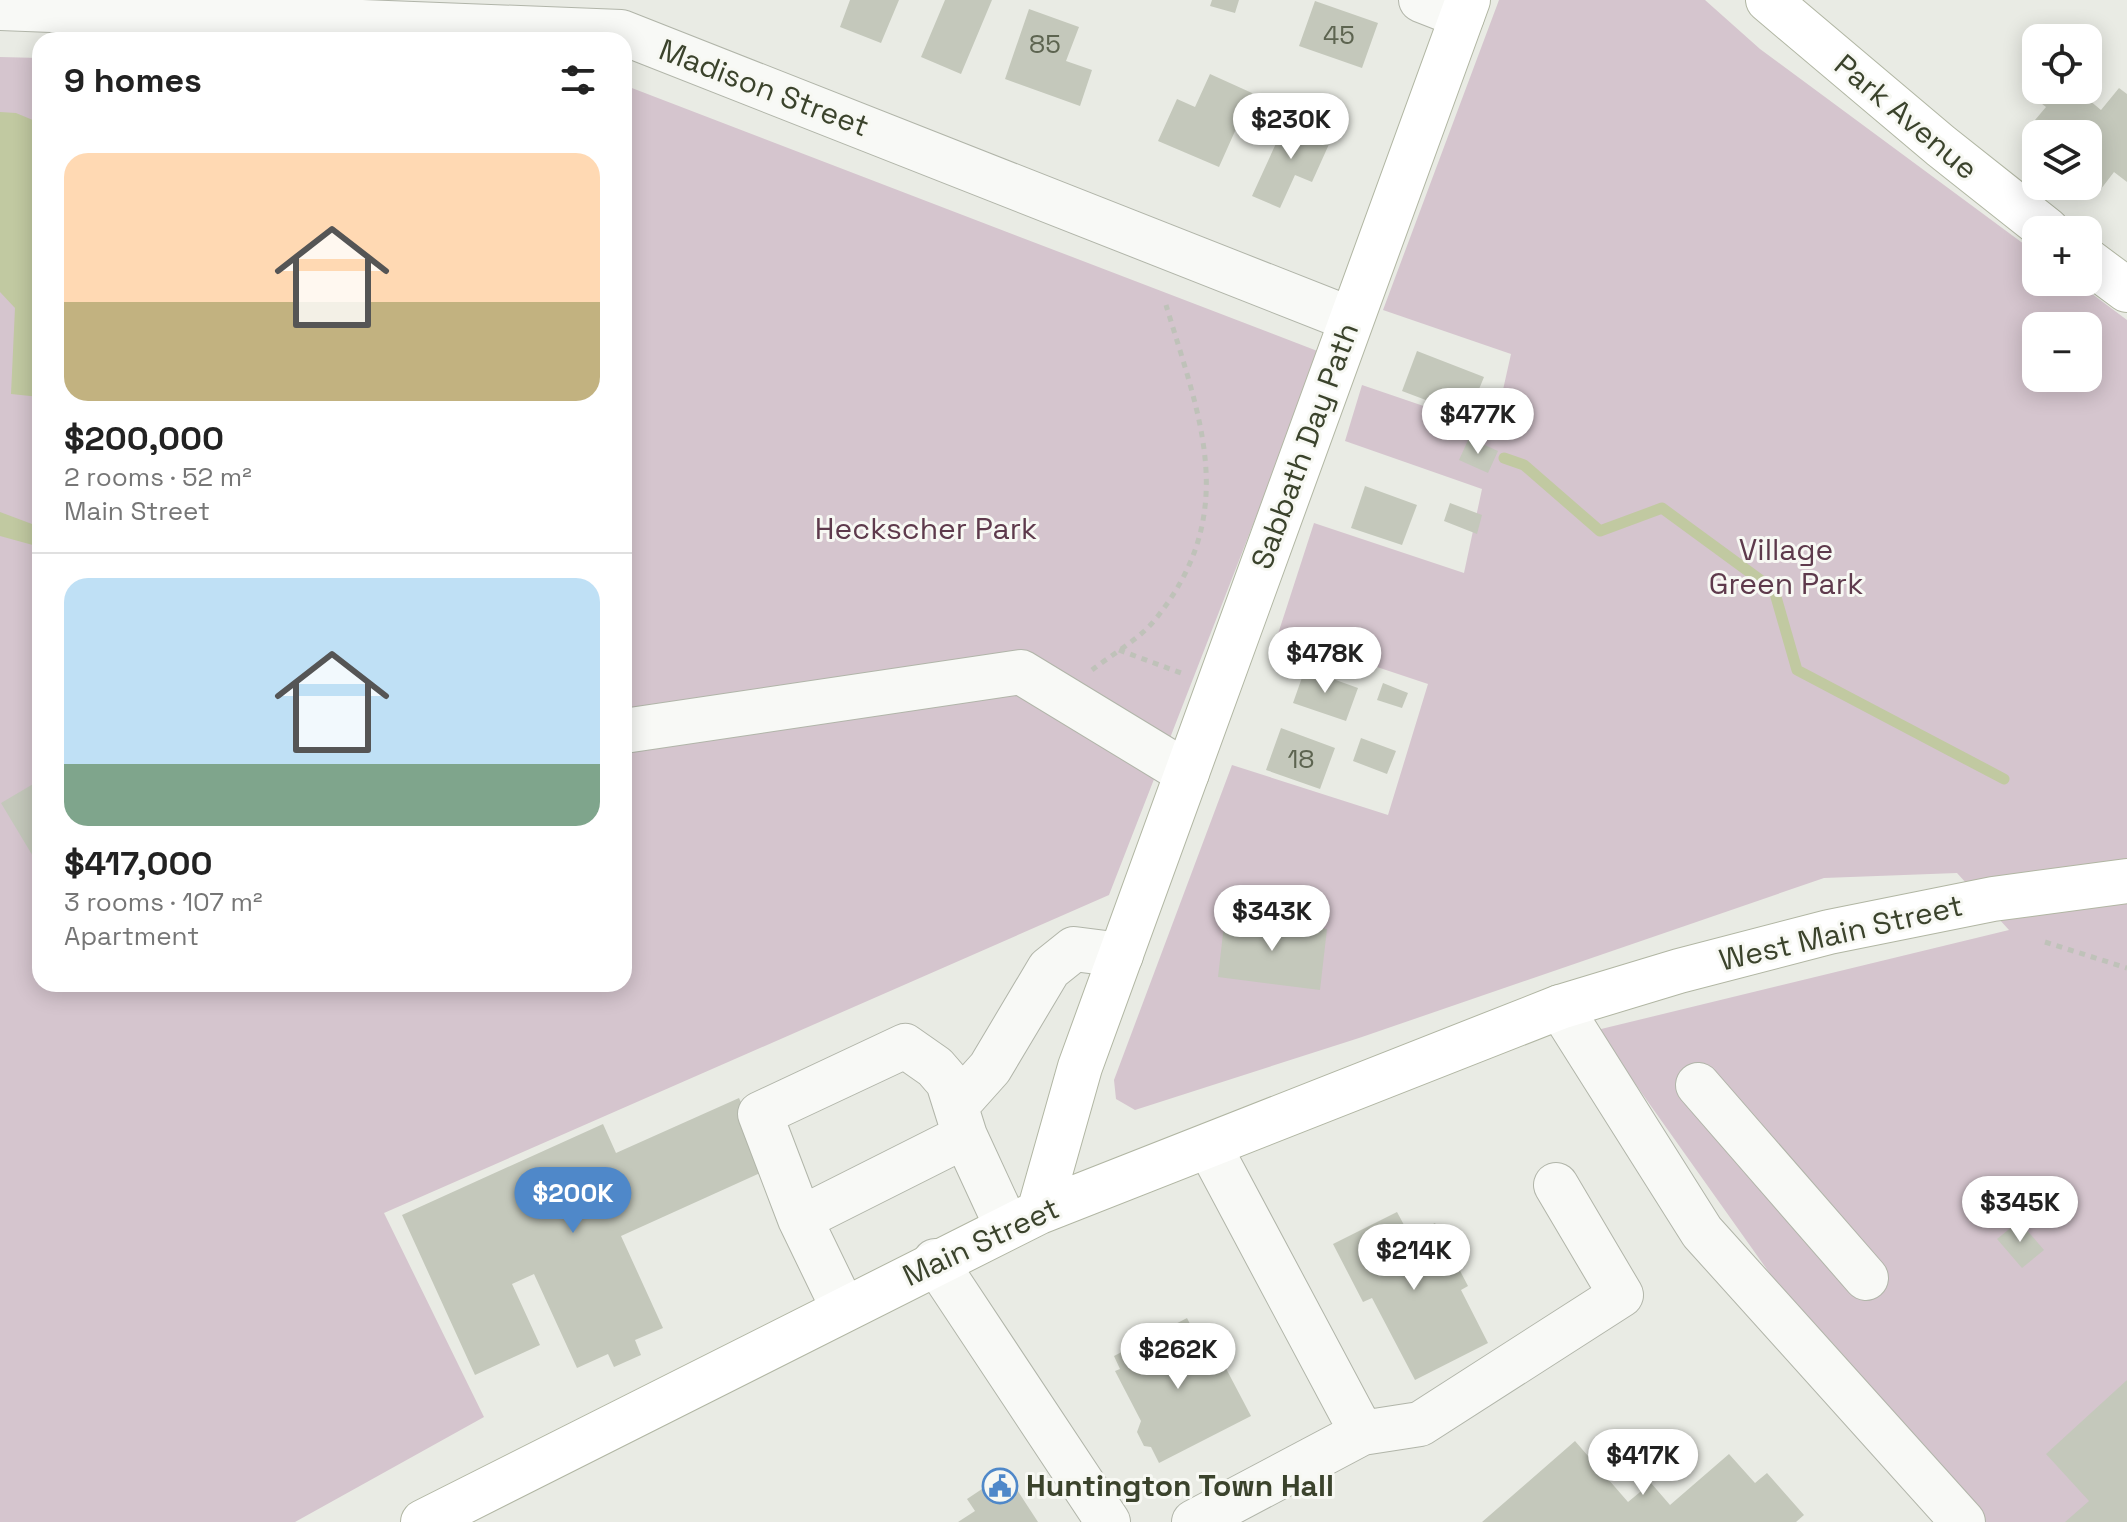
<!DOCTYPE html>
<meta charset="utf-8">
<style>
:root{--surface:#fff;--page:#f6f6f6;--text:#222;--muted:#767676;--line:#e0e0e0;--accent:#4f88c9}
body{margin:0;font-family:"Space Grotesk",sans-serif;background:var(--page);color:var(--text);height:100vh;display:flex;flex-direction:column;font-size:30px;white-space:nowrap}
*{box-sizing:border-box;margin:0}
p{font-size:26px;color:var(--muted)}
.icon{flex:none;width:44px;height:44px;fill:none;stroke:currentColor;stroke-width:2;stroke-linecap:round;stroke-linejoin:round}
.map{position:relative;flex:1;overflow:hidden}
.sheet{position:absolute;left:32px;top:32px;width:600px;height:960px;display:flex;flex-direction:column;background:var(--surface);border-radius:24px;box-shadow:0 4px 20px #0003}
.sheet>*{flex:none}
.buttons{position:absolute;left:2022px;top:24px;display:grid;gap:16px}
.buttons a{display:grid;place-items:center;width:80px;height:80px;border-radius:16px;background:var(--surface);box-shadow:0 4px 20px #0003;font-size:40px}
.price{position:absolute;translate:-50% -68px;padding:0 18px;border-radius:28px;background:#fff;color:#222;font-size:26px;line-height:52px;filter:drop-shadow(0 2px 4px #0008)}
.price::after{content:'';position:absolute;left:50%;top:48px;width:24px;height:18px;margin-left:-12px;background:inherit;clip-path:polygon(0 0,100% 0,50% 100%)}
.price.active{background:var(--accent);color:#fff}
ul{padding:0;list-style:none}
li{display:grid;align-content:center;gap:16px;height:424px;padding:0 32px}
li+li{border-top:2px solid var(--line)}
li span{display:grid;place-items:center;height:248px;border-radius:24px;color:#555}
li>.icon{margin-inline-start:auto}
span .icon{width:144px;height:144px;fill:#fffc;stroke-width:1}
li b{font-size:34px}
h2{display:flex;justify-content:space-between;align-items:center;height:96px;padding:0 32px;font-size:34px}
.map>svg:first-child{display:block}
</style>
<div class="map">
<svg width="2127" height="1522" viewBox="0 0 2127 1522">
<rect width="100%" height="100%" fill="#e9ebe4"/>
<path fill="#d5c5ce" fill-rule="evenodd" d="M1499,0H1705L1760,49L2036,253V282H2076L2127,320V1522H1986L1778,1285L1597,1030L2009,930L1957,873L1824,878L1359,1038L1135,1110L1116,1099L1114,1080L1232,765L1388,815L1428,684L1278,634L1314,523L1464,573L1482,489L1345,441L1362,385L1494,430L1511,354L1383,310ZM2036,326H2088V378H2036Z
M0,57L40,58V984H624V85L1320,352L1109,895L384,1213L484,1417L295,1522H0Z"/>
<path fill="#c1c9a1" d="M0,112L16,113L40,123V397L11,394L15,308L0,292Z
M0,512L40,527V547L0,536Z"/>
<g fill="none" stroke-linecap="round" stroke-linejoin="round">
<path stroke="#c1c9a1" stroke-width="11" d="M1504,458L1524,465L1600,531L1662,508L1774,590L1797,670L2004,779"/>
</g>
<path fill="#c4c8bb" d="M850,0H899L881,43L840,27Z
M945,0H992L961,74L921,57Z
M1212,0H1239L1235,13L1210,6Z
M1315,1L1378,23L1362,68L1299,46Z
M1029,9L1079,27L1066,61L1092,70L1080,106L1005,79Z
M1210,74L1252,93L1219,167L1158,141L1177,99L1195,107Z
M2036,86V90H2077L2101,110L2119,88L2127,94V182L2114,172L2101,189L2088,178V134H2053L2035,120L2046,107L2029,94Z
M1289,115L1315,128L1312,134L1330,142L1312,182L1295,175L1280,208L1252,196Z
M1417,351L1484,377L1468,416L1402,391Z
M1469,438L1498,451L1488,473L1459,460Z
M1365,486L1417,505L1402,545L1351,528Z
M1450,503L1482,515L1477,534L1444,521Z
M1305,669L1358,688L1346,721L1293,703Z
M1383,683L1408,693L1402,708L1377,700Z
M1281,728L1335,748L1320,789L1266,770Z
M1361,738L1396,751L1387,774L1353,761Z
M40,780V868L1,803Z
M1225,916L1327,929L1320,990L1218,977Z
M739,1098L771,1168L621,1236L663,1328L635,1340L641,1355L614,1367L608,1354L577,1368L534,1274L512,1284L540,1345L475,1375L402,1215L603,1124L616,1153Z
M1397,1212L1410,1236L1435,1223L1468,1286L1461,1290L1488,1343L1415,1380L1372,1298L1363,1302L1333,1244Z
M2019,1221L2044,1250L2022,1268L1997,1239Z
M1187,1318L1210,1364L1221,1359L1251,1416L1159,1463L1151,1447L1144,1446L1137,1432L1141,1421L1115,1371L1120,1369L1114,1356Z
M2127,1380V1522H2065L2089,1501L2046,1454Z
M1575,1441L1628,1502L1651,1483L1670,1505L1729,1454L1755,1483L1767,1473L1804,1515L1796,1522H1482Z
M1006,1473L1038,1522H958L975,1511L967,1499Z"/>
<g fill="none" stroke-linecap="round" stroke-linejoin="round">
<g stroke="#b1b5a9" stroke-width="46">
<path id="minor" d="M1421,0L1462,16
M0,8L621,32L1350,319
M624,731L1021,672L1187,773
M1560,1007L1702,1232L1963,1522
M1698,1085L1866,1278
M956,1106L990,1068L1049,969L1074,949L1121,955
M800,1219L965,1136
M935,1261L1108,1522
M843,1308L800,1219L760,1114L905,1046L935,1067L948,1082L965,1136L1007,1227
M1362,1433L1420,1424L1621,1295L1556,1185
M1194,1522L1362,1433L1209,1146"/>
</g>
<g stroke="#b1b6a3" stroke-width="46">
<path id="major" d="M1768,0L1941,146L2047,230
M2088,261L2127,290
M1039,1212L1080,1067L1468,0
M423,1522L1039,1212L1560,1007L1679,971L1829,932L1993,899L2127,881"/>
</g>
<path stroke="#bfc2b9" stroke-width="5" stroke-dasharray="6 6" stroke-linecap="butt" d="M1119,650L1181,673
M1092,670C1111,655 1138,640 1154,621C1241,514 1201,421 1166,305
M2045,942L2127,968"/>
<use href="#minor" stroke="#f8f9f6" stroke-width="44"/>
<use href="#major" stroke="#fff" stroke-width="44"/>
</g>
<defs>
<g id="civic-ring" transform="scale(1.8)"><circle r="9.5" fill="#f7f8f3" stroke="#4f88c9" stroke-width="1.5"/><path d="M-.6-6.5H3V-4.5H.6V-3L4-1V1h2V6H-6V1h2V-1L-.6-3ZM-1.2 2.5V6h2.4V2.5Z" fill="#4f88c9"/></g>
</defs>
<g fill-rule="evenodd">
<use href="#civic-ring" x="1000" y="1486"/>
</g>
<g text-anchor="middle" stroke-width="6" stroke-linejoin="round" paint-order="stroke">
<g font-size="26" fill="#5d6450">
<text x="1339" y="44">45</text>
<text x="1045" y="53">85</text>
<text x="1301" y="768">18</text>
</g>
<g font-size="30" fill="#3b432c" stroke="#f7f8f3">
<text transform="translate(764 88) rotate(21)" y="10">Madison Street</text>
<text transform="translate(1906 117) rotate(40)" y="10">Park Avenue</text>
<text transform="translate(1305 446) rotate(-70)" y="10">Sabbath Day Path</text>
<text transform="translate(1841 933) rotate(-13)" y="10">West Main Street</text>
<text transform="translate(981 1242) rotate(-25)" y="10">Main Street</text>
</g>
<g font-size="30" fill="#5e3a4c" stroke="#f7f8f3">
<text x="926" y="539">Heckscher Park</text>
<text x="1786" y="560">Village<tspan x="1786" dy="34">Green Park</tspan></text>
</g>
<g font-size="30" font-weight="bold" fill="#3b432c" stroke="#f7f8f3" text-anchor="start">
<text x="1026" y="1496">Huntington Town Hall</text>
</g>
</g>
</svg>
<div class="buttons">
<a><svg class="icon" aria-label="locate" viewBox="0 0 24 24"><circle cx="12" cy="12" r="6"/><path d="M12 2v4M12 18v4M2 12h4M18 12h4"/></svg></a>
<a><svg class="icon" aria-label="layers" viewBox="0 0 24 24"><path d="M12 4l9 5-9 5-9-5zM3 14l9 5 9-5"/></svg></a>
<a>+</a>
<a>−</a>
</div>
<b class="price" style="left:1291px;top:161px">$230K</b>
<b class="price" style="left:1478px;top:456px">$477K</b>
<b class="price" style="left:1325px;top:695px">$478K</b>
<b class="price" style="left:1272px;top:953px">$343K</b>
<b class="price active" style="left:573px;top:1235px">$200K</b>
<b class="price" style="left:2020px;top:1244px">$345K</b>
<b class="price" style="left:1414px;top:1292px">$214K</b>
<b class="price" style="left:1178px;top:1391px">$262K</b>
<b class="price" style="left:1643px;top:1497px">$417K</b>
<section class="sheet">
<h2>9 homes<svg class="icon" aria-label="filters" viewBox="0 0 24 24"><path d="M4 7h16M4 17h16"/><circle cx="9" cy="7" r="2"/><circle cx="15" cy="17" r="2"/></svg></h2>
<ul>
<li><span style="background:linear-gradient(#ffd9b3 60%,#c2b280 0)"><svg class="icon" aria-label="home" viewBox="0 0 24 24"><path d="M3 11l9-7 9 7M6 9v11h12V9"/></svg></span><div><b>$200,000</b><p>2 rooms · 52 m²</p><p>Main Street</p></div></li>
<li><span style="background:linear-gradient(#bfe0f5 75%,#7fa58c 0)"><svg class="icon" aria-label="home" viewBox="0 0 24 24"><path d="M3 11l9-7 9 7M6 9v11h12V9"/></svg></span><div><b>$417,000</b><p>3 rooms · 107 m²</p><p>Apartment</p></div></li>
</ul>
</section>
</div>
